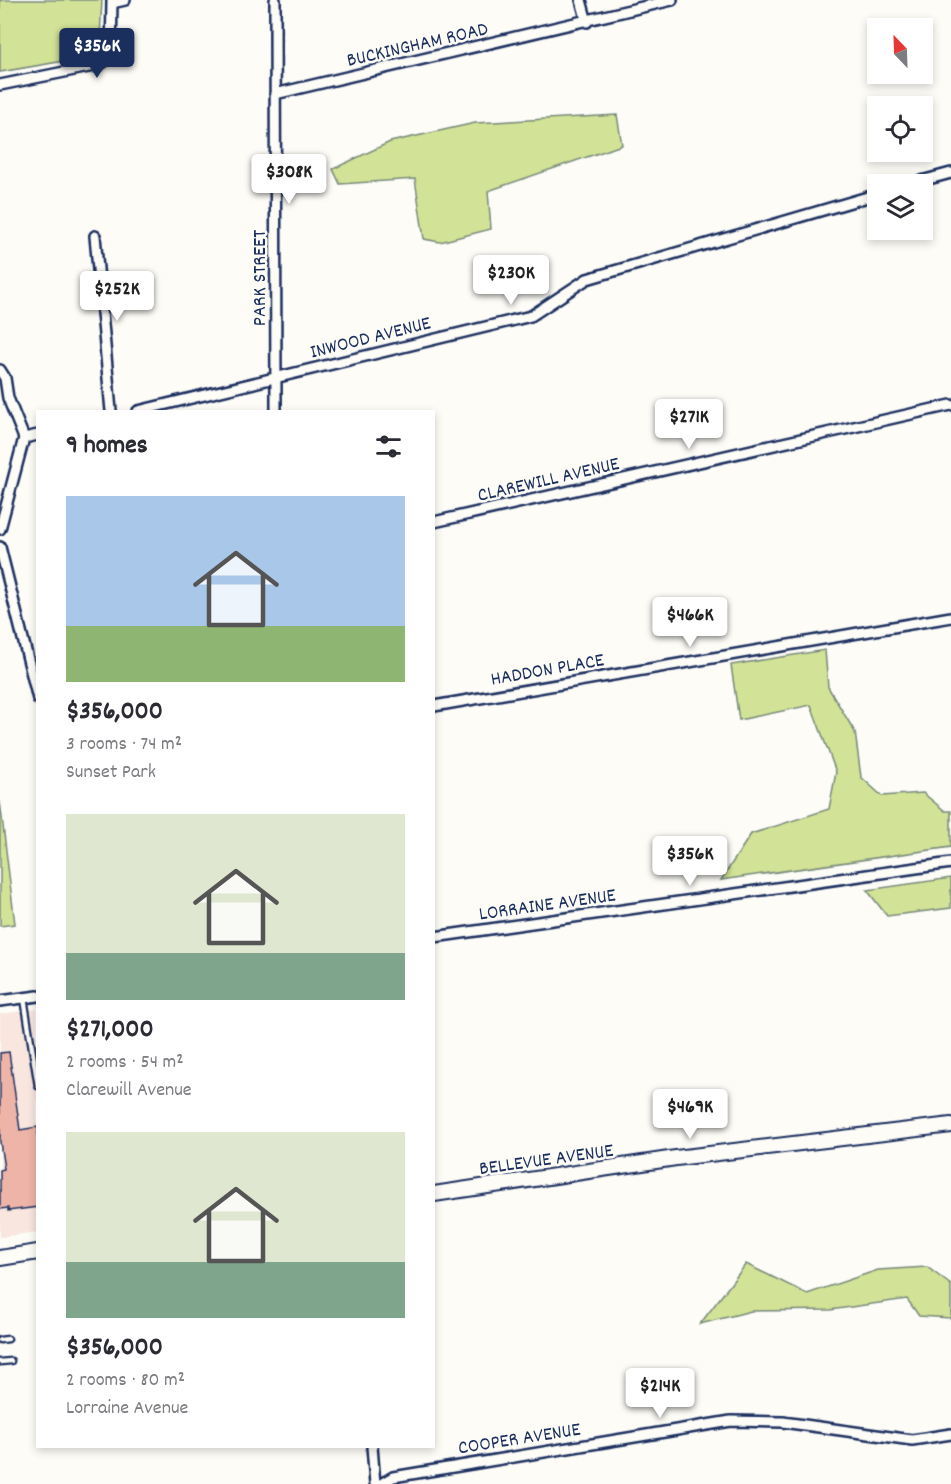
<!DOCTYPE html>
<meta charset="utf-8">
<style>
:root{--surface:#fff;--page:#f2f2f3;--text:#2b2b33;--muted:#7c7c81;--accent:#1b2f5e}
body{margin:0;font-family:Dekko,sans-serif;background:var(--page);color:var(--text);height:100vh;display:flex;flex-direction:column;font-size:22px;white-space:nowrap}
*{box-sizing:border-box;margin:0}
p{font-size:20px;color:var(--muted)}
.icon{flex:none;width:33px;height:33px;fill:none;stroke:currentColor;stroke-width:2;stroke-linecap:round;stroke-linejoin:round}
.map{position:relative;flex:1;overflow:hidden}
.details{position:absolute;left:36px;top:410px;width:399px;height:1038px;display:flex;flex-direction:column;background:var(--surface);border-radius:0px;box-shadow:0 3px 9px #0003}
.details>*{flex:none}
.needle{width:39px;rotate:337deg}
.buttons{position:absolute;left:867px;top:18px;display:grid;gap:12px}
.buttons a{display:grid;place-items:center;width:66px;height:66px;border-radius:0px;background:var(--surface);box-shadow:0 3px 9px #0003;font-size:30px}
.price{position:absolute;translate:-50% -51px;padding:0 14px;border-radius:6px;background:#fff;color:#222;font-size:20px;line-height:39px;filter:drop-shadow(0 2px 3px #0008)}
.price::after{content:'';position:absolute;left:50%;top:36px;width:18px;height:14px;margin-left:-9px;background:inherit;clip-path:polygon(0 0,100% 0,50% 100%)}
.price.on{background:var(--accent);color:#fff}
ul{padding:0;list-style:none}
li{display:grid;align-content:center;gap:12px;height:318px;padding:0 30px}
li span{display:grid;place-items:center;height:186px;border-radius:0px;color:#555}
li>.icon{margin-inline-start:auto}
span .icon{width:108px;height:108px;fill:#fffc;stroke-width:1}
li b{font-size:26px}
h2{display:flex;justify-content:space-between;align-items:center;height:72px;padding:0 30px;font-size:26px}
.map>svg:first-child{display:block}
</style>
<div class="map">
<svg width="951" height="1484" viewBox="0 0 951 1484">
<rect width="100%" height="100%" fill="#fdfcf7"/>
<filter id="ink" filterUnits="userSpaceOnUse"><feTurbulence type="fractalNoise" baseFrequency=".0167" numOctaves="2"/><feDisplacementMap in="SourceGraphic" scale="12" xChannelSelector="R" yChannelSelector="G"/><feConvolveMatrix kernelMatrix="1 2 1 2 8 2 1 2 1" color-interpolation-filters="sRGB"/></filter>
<g filter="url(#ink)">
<path fill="#f8e6df" d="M37,1009V1232L0,1237V1014Z"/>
<path fill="#d2e296" stroke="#76887a" stroke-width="1.5" d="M0,0H102L99,55L0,72Z
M617,115L622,145L488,191L491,229L440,242L424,239L415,179L340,184L333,169L390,142L475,123Z
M825,650L828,687L855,732L861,777L882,796L923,793L945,811H951V847L721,880L751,834L829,809L836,772L811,705L739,720L731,665Z
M0,801L15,924L0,926Z
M951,878V908L887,916L867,890Z
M746,1264L807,1294L878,1270L927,1267L951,1285V1318L919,1316L907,1299L830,1310L751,1311L700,1324Z"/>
<path fill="#eeb4a8" stroke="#1b2f5e" stroke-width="1.5" d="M9,1052L20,1130L38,1127V1207L8,1211V1208L0,1209V1170L4,1169L0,1142V1053Z"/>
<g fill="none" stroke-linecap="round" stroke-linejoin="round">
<g stroke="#1b2f5e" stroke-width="9">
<path id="lane" d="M24,998L38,1086
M0,1340L8,1339
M0,1362L11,1361"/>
</g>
<g stroke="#1b2f5e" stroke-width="14">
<path id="street" d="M275,0L276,411
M581,0L587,22
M112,3L125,0
M0,85L99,65L111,57L112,0
M275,94L672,0
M910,184L951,173
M95,236L111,411
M0,370L5,378L8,398L24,438L0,529
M138,411L531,316L587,279L878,194
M24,438L38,435
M434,522L951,405
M0,547L38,699
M434,706L951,617
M434,937L951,863
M0,1001L38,996
M372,1446L375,1484
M381,1484L393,1477L731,1421L783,1422L912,1440L951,1434"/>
</g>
<g stroke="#1b2f5e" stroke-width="18">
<path id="secondary" d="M434,1194L676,1158L951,1125
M0,1258L38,1252"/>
</g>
<use href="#lane" stroke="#fdfcf7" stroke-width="4.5"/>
<use href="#street" stroke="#fdfcf7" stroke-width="9"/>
<use href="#secondary" stroke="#fdfcf7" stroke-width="14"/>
</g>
</g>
<g text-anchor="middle" stroke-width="5" stroke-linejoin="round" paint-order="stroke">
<g font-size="20" fill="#1b2f5e" stroke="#fdfcf7">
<text transform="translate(417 43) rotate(-13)" y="7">BUCKINGHAM ROAD</text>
<text transform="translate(258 278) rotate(-90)" y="7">PARK STREET</text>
<text transform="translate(370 336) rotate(-14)" y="7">INWOOD AVENUE</text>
<text transform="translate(548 478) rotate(-13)" y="7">CLAREWILL AVENUE</text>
<text transform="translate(547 668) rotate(-10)" y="7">HADDON PLACE</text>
<text transform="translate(547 903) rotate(-8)" y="7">LORRAINE AVENUE</text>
<text transform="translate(546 1158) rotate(-8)" y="7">BELLEVUE AVENUE</text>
<text transform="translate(519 1437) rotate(-9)" y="7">COOPER AVENUE</text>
</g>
</g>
</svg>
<div class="buttons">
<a><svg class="needle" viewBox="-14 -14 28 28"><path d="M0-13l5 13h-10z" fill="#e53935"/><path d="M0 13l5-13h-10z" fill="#7c7c81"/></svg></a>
<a><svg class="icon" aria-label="locate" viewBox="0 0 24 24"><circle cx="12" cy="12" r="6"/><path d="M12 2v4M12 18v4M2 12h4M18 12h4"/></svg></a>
<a><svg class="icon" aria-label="layers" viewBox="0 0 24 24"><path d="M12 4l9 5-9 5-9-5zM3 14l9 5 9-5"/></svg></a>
</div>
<b class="price on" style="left:97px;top:79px">$356K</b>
<b class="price" style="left:289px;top:205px">$308K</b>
<b class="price" style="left:511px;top:306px">$230K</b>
<b class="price" style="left:117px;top:322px">$252K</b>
<b class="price" style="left:689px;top:450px">$271K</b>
<b class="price" style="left:690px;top:648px">$466K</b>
<b class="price" style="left:690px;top:887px">$356K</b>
<b class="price" style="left:690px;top:1140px">$469K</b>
<b class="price" style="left:660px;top:1419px">$214K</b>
<section class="details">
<h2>9 homes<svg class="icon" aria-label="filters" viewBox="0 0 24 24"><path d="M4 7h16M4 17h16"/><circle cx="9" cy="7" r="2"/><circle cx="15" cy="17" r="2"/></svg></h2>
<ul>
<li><span style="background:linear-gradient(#a9c7e8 70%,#8fb573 0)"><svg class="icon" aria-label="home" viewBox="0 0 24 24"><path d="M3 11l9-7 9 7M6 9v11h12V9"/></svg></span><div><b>$356,000</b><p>3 rooms · 74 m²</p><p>Sunset Park</p></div></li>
<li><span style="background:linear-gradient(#dfe7d0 75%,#7fa58c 0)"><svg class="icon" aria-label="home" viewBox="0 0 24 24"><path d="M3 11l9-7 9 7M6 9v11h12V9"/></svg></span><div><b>$271,000</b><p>2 rooms · 54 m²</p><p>Clarewill Avenue</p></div></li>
<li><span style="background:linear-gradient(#dfe7d0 70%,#7fa58c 0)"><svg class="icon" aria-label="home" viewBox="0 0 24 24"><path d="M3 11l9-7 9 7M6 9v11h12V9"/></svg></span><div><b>$356,000</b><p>2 rooms · 80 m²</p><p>Lorraine Avenue</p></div></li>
</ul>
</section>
</div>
